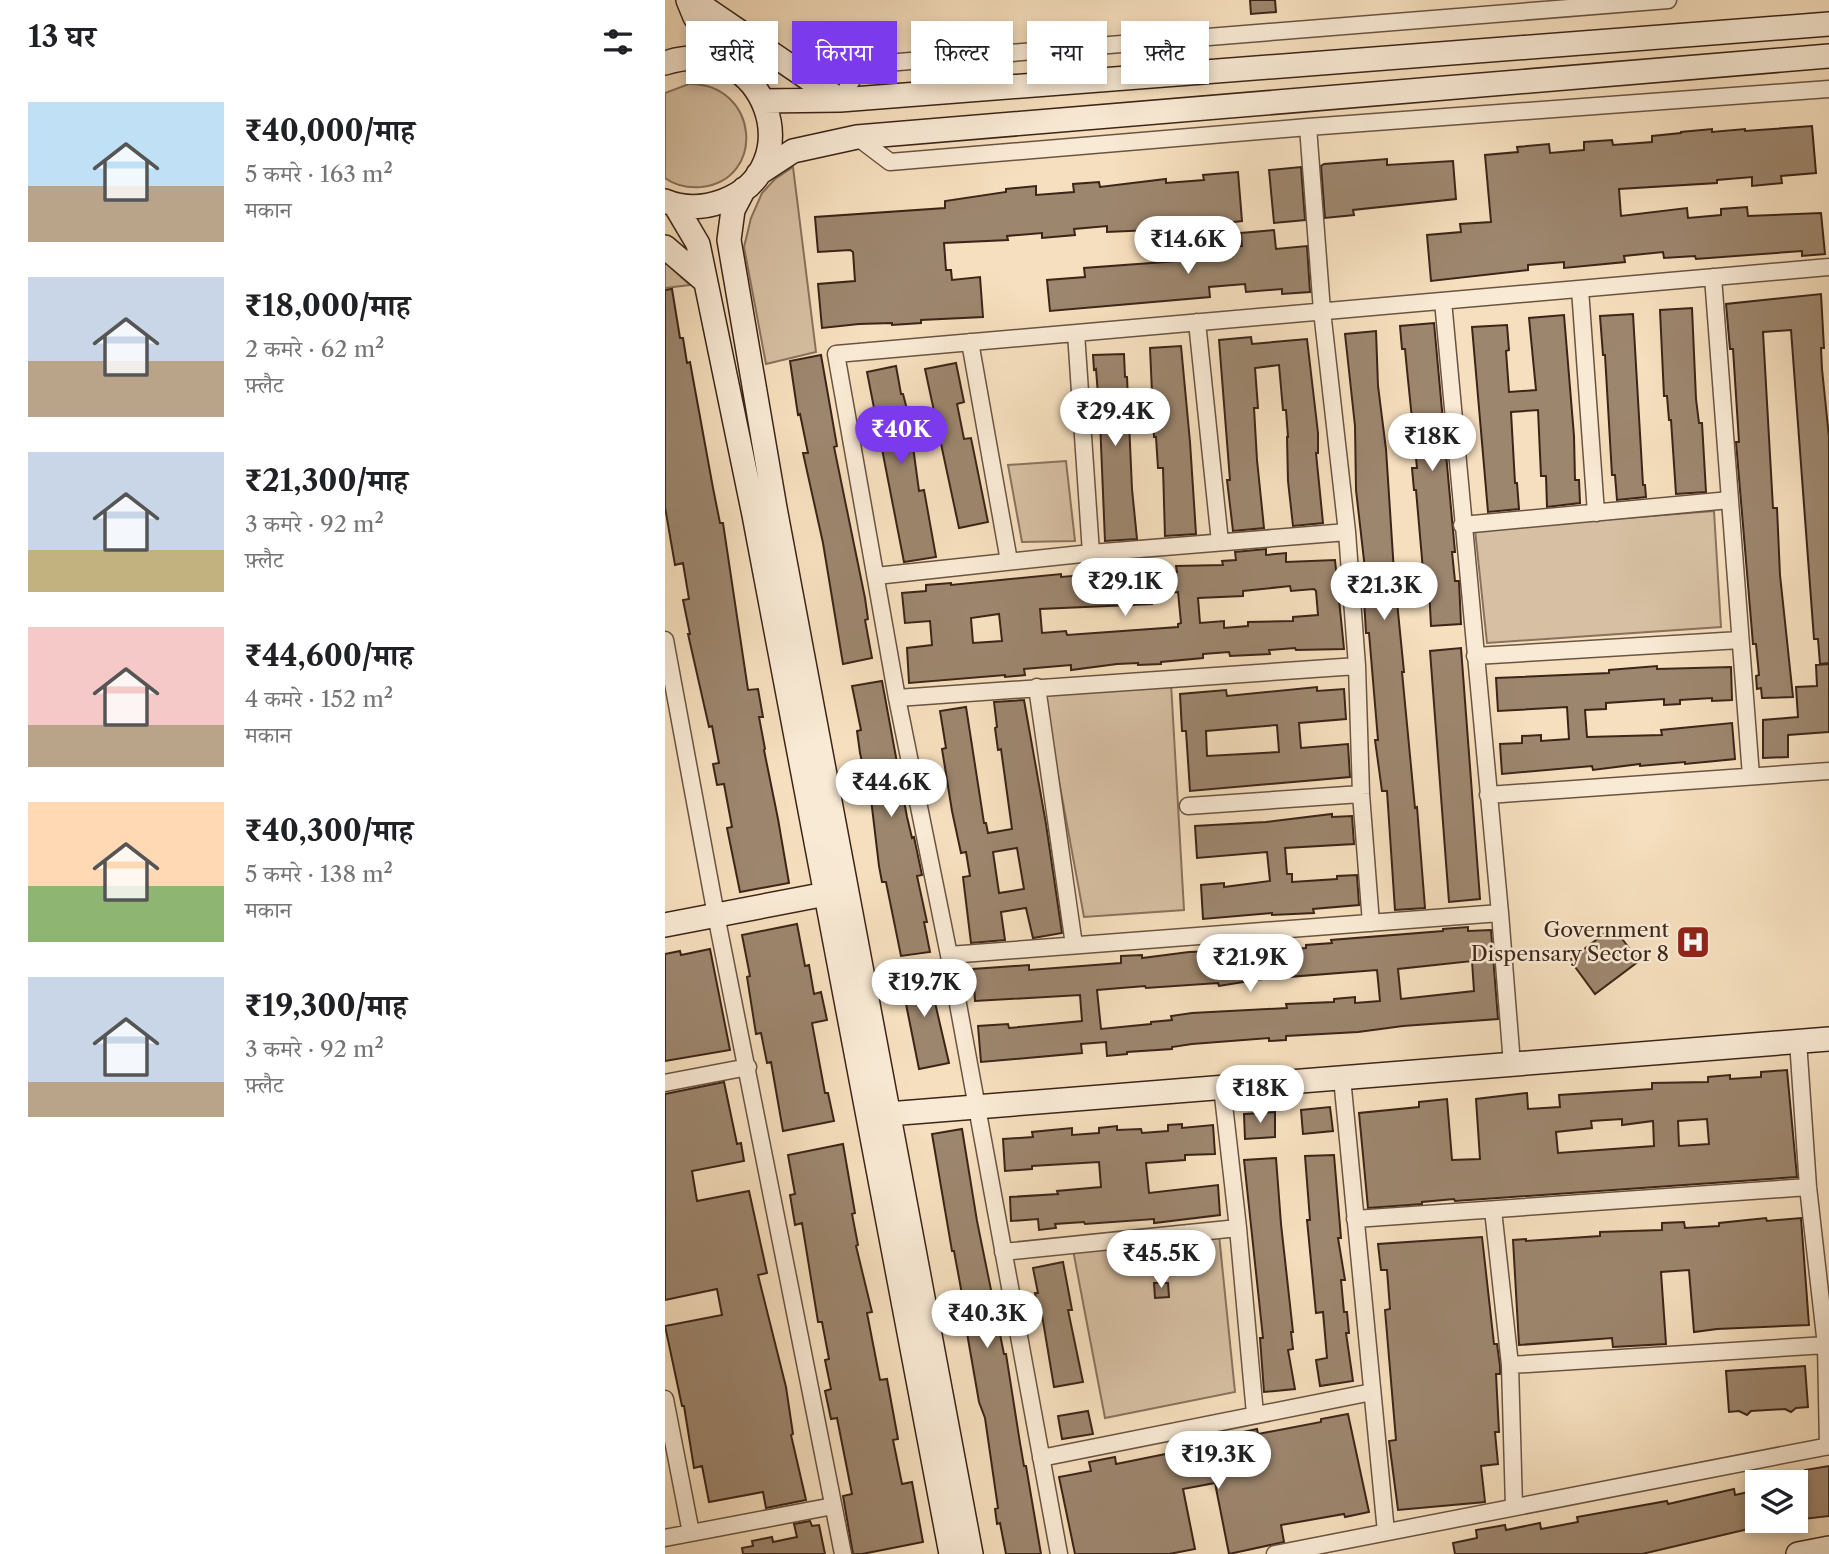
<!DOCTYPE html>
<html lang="hi">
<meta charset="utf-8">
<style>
:root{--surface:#fff;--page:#f6f6f6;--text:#202124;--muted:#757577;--accent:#7c3aed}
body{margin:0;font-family:"Libre Caslon Text","Noto Serif Devanagari",serif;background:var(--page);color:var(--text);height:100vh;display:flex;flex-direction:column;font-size:26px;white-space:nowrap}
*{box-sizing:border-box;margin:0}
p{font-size:23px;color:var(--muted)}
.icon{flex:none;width:38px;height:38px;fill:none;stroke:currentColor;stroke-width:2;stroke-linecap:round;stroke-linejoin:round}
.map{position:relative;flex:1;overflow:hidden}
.side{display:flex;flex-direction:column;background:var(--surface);width:665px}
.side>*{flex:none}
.banner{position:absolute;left:21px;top:21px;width:665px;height:63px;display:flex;gap:14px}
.tools{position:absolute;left:1080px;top:1470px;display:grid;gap:14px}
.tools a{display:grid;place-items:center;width:63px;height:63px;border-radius:0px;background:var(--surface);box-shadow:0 4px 10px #0003;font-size:35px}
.price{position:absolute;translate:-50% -60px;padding:0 16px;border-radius:24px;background:#fff;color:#222;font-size:23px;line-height:46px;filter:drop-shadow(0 2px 4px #0008)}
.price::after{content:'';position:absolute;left:50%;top:42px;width:21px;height:16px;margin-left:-10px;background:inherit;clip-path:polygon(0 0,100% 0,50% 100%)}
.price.selected{background:var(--accent);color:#fff}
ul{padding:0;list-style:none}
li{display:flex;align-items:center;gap:21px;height:175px;padding:0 28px}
li span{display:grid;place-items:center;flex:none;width:196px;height:140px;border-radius:0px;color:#555}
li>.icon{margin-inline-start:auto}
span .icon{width:84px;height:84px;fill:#fffc;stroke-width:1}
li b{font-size:30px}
h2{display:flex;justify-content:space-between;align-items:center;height:84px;padding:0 28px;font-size:30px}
.pill{padding:0 24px;border-radius:0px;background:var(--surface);box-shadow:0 4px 10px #0003;font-size:24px;line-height:63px}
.pill.selected{background:var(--accent);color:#fff}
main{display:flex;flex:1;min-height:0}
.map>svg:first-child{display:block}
</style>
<main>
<section class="side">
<h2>13 घर<svg class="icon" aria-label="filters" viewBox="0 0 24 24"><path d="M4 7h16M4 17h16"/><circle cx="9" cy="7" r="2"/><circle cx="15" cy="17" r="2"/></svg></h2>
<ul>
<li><span style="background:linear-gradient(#bfe0f5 60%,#b9a48a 0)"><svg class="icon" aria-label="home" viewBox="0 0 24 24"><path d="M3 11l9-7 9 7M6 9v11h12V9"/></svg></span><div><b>₹40,000/माह</b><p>5 कमरे · 163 m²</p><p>मकान</p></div></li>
<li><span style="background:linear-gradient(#c9d6e8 60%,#b9a48a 0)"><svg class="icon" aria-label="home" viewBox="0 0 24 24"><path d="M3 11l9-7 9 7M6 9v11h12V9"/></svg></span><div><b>₹18,000/माह</b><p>2 कमरे · 62 m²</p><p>फ़्लैट</p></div></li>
<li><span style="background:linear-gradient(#c9d6e8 70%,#c2b280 0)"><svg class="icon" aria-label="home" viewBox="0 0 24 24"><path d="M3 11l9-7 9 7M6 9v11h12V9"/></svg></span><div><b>₹21,300/माह</b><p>3 कमरे · 92 m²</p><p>फ़्लैट</p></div></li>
<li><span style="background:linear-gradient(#f6c9c9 70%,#b9a48a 0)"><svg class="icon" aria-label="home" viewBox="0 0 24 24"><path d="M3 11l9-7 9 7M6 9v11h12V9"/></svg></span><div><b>₹44,600/माह</b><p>4 कमरे · 152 m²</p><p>मकान</p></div></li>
<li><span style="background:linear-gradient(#ffd9b3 60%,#8fb573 0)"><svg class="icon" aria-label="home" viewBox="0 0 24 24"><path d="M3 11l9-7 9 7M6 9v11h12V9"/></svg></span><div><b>₹40,300/माह</b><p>5 कमरे · 138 m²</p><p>मकान</p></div></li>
<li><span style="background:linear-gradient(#c9d6e8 75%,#b9a48a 0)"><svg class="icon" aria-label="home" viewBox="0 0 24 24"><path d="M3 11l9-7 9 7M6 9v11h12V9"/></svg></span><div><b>₹19,300/माह</b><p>3 कमरे · 92 m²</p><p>फ़्लैट</p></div></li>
</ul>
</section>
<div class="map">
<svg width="1164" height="1554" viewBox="0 0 1164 1554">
<rect width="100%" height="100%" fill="#f6dfbe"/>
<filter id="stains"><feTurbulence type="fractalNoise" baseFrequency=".00286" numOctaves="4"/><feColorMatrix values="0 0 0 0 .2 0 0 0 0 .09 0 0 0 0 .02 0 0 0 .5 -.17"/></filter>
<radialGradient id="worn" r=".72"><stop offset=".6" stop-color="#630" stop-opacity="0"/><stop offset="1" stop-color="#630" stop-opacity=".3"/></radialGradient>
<path fill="#d6bfa2" stroke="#89725d" stroke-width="2" d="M24,84C94,83 102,180 36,187C22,188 11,186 0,178V93Z
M128,167L151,352L101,364L79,247L86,218L97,193L110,179Z
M0,262L25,285L0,288Z
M401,461L410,541L357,542L343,465Z
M1049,511L1056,627L822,643L810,530Z
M506,683L519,910L419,917L378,694Z
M554,1235L570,1392L440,1418L408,1250Z"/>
<path fill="#9d866e" stroke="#3c2518" stroke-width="2" fill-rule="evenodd" d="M585,0H610L611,12L586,14Z
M1147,126L1151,173L1116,176L1117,183L1087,186V177L1052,180V183L954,189L956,216L1022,208L1023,218L1056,215V209L1082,207L1083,216L1156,213L1160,254L1137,256V251L1031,259L1030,256L999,258L998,252L959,256L960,262L899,268V262L863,265V270L766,281L762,235L796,232L795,224L826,222L820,155L853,152L852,147L884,144L885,153L919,150V142L947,140L948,145L987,142V136L1016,133V132L1047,129V132L1080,129V131Z
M722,159V165L788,161L791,199L688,210L689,215L660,218L656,166L659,164Z
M636,167L640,220L609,223L604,170Z
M573,172L577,221L510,229L442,232V226L409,229L410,235L377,238V233L342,236L343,240L279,243L281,270H286L287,280L315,277L318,317L256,320V323L227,325V323L194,324L157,328L153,284L190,281L188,252L185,250L153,252L150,217L280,208V201L341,192V189L371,186V195L409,192L408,184L434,182L435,187L501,179V183L539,180L538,175Z
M609,230L611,249L642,246L645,292L617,294V289L581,292L580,284L544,287L545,297L385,311L382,280L420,277L419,268L513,261L512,255L543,252L542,249L577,246L576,233Z
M7,289L15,338H18L22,363L25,362L48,488L55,523H58L83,690L93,689L98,717H94L100,749L99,750L113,819L124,883L75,892L62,828L67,827L59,784L52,785L48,764L54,763L47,726L44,727L23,634H25L18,600L24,599L18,563L10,565L0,507V290Z
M1156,294L1159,348H1156L1157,369L1164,437V663L1155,664L1153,639H1149L1126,330L1098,332L1108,508H1112L1115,575L1128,697L1097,698L1096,688L1092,689L1091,676L1094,675L1091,644H1088L1071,442H1074L1068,349H1065L1061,304Z
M1027,308L1031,399L1034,423H1037L1041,492L1011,494L1006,420H1004L1002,396H999L995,310Z
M968,314L978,485H980L981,497L952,500L950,475H947L940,355H938L935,316Z
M899,315L909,436L910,480H914L915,503L882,507L881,476H876L873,410L846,412L850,483H852L854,509L823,512L807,327L842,325L844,350L841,351L844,392L871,390L864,318Z
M769,323L790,552H787L790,581H794L796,624L766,626L763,570H758L751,490H749L747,468H752L742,370L740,349H737L735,326Z
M711,331L713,386L721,449L729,572L739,672H737L750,808L752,807L760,908L730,910L722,791H717L710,740H713L704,633H701L699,599H700L699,578H701L691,490L690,426L680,334Z
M586,337L587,344L642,339L653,433V453H651L658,523L628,526L623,481L622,437H623L621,410H618L614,365L590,368L593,408H589L592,460L599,528L568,531L562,480H565L554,340Z
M516,346L525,442L531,534L500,536L498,468H493L491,437H489L485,348Z
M459,354L460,377H462L467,489L472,539L440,541L435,421L431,369L429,370L428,355Z
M156,355L172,446L169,447L200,598L203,619L200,620L207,658L178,664L158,543L138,453H143L135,414L133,415L125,361Z
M291,363L299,402L292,404L299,439L306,438L323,522L294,528L260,369Z
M231,366L236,394H238L244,417L254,491L259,490L271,557L239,562L202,372Z
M601,549V555L621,553V562L670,560L679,649L631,650L630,648L604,650L605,654L565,656L564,652L538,654V658L496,662V664L473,665V663L452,664L406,670V665L359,669L360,675L340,677V675L244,683L242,648L267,645L265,621L240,623L237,593L261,591V585L286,583V585L396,574V577L443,573L444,577L512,572L511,566L558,565L557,561L571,560L570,552ZM625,586L626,591L649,589L651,591L653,615L628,617V621L583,622V626L559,628V621L535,623L533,598L578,596V591ZM513,592L516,623L513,624V627L402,635L401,631L377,633L375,609L487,604L486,595ZM334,614L337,641L308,643L306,618Z
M796,648L815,899L784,902L765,651Z
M1164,664V732L1123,735V757L1098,758V720L1133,717L1131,687L1152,686L1151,665Z
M992,666V669L1066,667L1067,700L1047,701V698L1015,700V704L999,705V699L941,703V709L920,710L922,737L997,735L996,730L1067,723L1070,759L1020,764V762L975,766V764L928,770L927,766L837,774L835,744L857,743V736L876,735V741L904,739L902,707L833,711L831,678L944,673V670Z
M217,681L242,817L247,838L249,837L257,875L252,876L262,922H259L265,952L236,956L221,882H217L214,866L206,799L195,753L192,731L196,730L187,686Z
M652,687V691L679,689L681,719L634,723L636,748L683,744L685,777L525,791L521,731H517L515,694L561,690L562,696ZM612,725L614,752L542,756L541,731Z
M359,700L381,824L397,933L368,938L361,908L336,912L340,940L306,943L298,877L305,876L301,852L296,853L287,811L277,749L281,748L275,711L301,707L319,823H321L323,833L347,829L336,749L333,750L330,728L332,727L329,702ZM352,848L359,889L334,893L328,852Z
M667,814V817L687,816L689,844L620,848L622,874H627V882L672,879V876L692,875L694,905L648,909L649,913L607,915V913L538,919L536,885L559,883V887L605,881L602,852L532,858L530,826L601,822Z
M132,924L140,966L144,965L149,994L156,992L162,1020L147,1023L160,1093H163L169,1121L118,1131L106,1062L102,1063L96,1033L91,1034L82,977L85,976L77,935Z
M803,927V931L826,930L833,1019L738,1026L693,1032L621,1036V1040L604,1041V1038L527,1044L507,1047V1049L462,1052V1054L442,1056L441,1042L416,1044L417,1053L316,1062L313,1026L343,1024L344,1028L417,1021L415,995L310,1001L308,969L364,965V970L456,963V956L477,955V958L524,952L550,951V953L641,948V945L667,943L666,940L778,931V929ZM807,961L809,991L736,999L733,969ZM712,970L715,1001L690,1003V997L669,999V1002L621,1004L622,1008L527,1013L506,1016L507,1020L486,1022V1024L436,1029L432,990L480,986L481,988L553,983L554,986L597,979Z
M948,927L974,961L930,994L905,960Z
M45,949L65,1050L0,1061V954L15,951L16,955Z
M268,972L272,993L268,994L284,1063L254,1069L236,979L237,974Z
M1122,1070L1132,1177L790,1201L789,1199L757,1202V1204L703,1208L694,1113L754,1107V1102L782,1099L787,1160L815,1159L811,1099L862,1093L863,1109L895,1107L894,1095L987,1089V1083L1043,1082V1077L1065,1075V1079L1096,1077V1072ZM957,1119V1125L988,1121L989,1146L893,1153L891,1132L927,1128L926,1121ZM1042,1119L1044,1144L1014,1146L1013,1121Z
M59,1082L72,1144L76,1143L79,1161L27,1171L32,1201L84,1191L102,1273L93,1275L121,1387L128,1434L126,1435L141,1500L101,1508L98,1492L44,1502L37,1466L29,1468L19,1406H17L0,1326L57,1315L52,1289L0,1300V1094Z
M665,1107L668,1131L638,1134L636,1110Z
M610,1112V1137L580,1139L579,1114Z
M517,1124V1128L548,1125L550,1154L520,1155V1160L481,1163L484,1193L553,1185L555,1215L489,1223V1219L420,1224L419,1222L390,1224L391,1228L374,1230L373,1219L346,1221L345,1197L393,1194L392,1191L436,1187L434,1162L367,1166V1169L340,1171L338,1139L368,1137L367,1132L407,1128V1135L434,1133V1128L452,1126V1130L476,1129L477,1133L503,1131V1125Z
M297,1129L312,1221L339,1354H341L355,1443L359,1466H361L376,1554H341L335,1523L332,1524L330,1509L333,1508L320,1418L314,1402L302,1333L304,1332L289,1251H287L267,1134Z
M178,1144L190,1213L187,1214L193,1245L191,1246L207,1312L202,1313L215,1380L222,1379L233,1439L228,1440L237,1484L247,1482L258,1542L197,1554H188L178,1496L187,1494L172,1418L166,1419L160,1391L166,1389L160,1360L164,1359L157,1322H153L137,1223L130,1225L125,1195L130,1194L123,1155Z
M669,1155L676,1238H673L680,1280H676L679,1312H682L684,1333H681L688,1381L655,1386L651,1360L662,1358L658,1312L651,1313L642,1220H645L640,1156Z
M611,1158L616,1224L628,1332H626L628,1349L623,1350L630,1389L599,1392L595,1338H598L579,1160Z
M1101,1218L1102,1221L1136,1218L1144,1325L1052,1329L1029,1332L1024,1270L996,1272L1001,1344L948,1347L947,1338L854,1345L848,1240L861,1239V1241L935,1236V1232L997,1230V1223L1019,1222L1020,1228L1054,1226V1223Z
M817,1237L829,1344H832L835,1366V1374H831L834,1432H830L833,1464L816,1466L820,1502L733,1510L724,1441L731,1440L720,1310L725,1309L722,1270H716L713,1244Z
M398,1262L407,1310H403L418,1382L389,1387L377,1315L374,1316L370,1293H373L368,1268Z
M489,1283H503L504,1297L490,1298Z
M1140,1366L1143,1407L1131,1408L1126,1412L1120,1409L1086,1411L1082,1415L1074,1411L1064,1412L1061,1371Z
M423,1411L428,1434L397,1439L393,1416Z
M683,1414L704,1512L680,1517L679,1514L616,1525L619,1542L564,1554L550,1483L518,1489L530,1549L504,1554H410L394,1477L426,1471L424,1462L450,1457L451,1464L570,1440L569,1434L592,1429L593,1434L656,1422V1419Z
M1164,1466V1516L1130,1520V1483L1142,1480L1140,1470Z
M1069,1489L1070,1495L1092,1490V1527L977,1554H790L788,1543L812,1538L811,1530L840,1525L841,1530L875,1523L876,1529L913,1522L912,1517L1002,1501L1003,1504Z
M145,1521L147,1526L154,1525L160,1554H78L77,1548L88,1546L87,1541L107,1537L108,1542L132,1537L129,1524Z"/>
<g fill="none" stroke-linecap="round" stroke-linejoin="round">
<g stroke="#6a5442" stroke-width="19">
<path id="street" d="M175,100L196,65L1003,0
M643,127L657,311L682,532L692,666L696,794L706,923
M192,137L225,162L643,127L1164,89
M1048,277L1086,776
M915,289L931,513
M778,301L835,913L847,1064
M532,322L555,542
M411,333L426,553
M305,342L344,561
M797,525L1065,500
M211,576L426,553L682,532
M0,640L51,915L178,1554
M810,656L1075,640
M372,687L409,945
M232,698L692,666
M823,795L1164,771
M523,806L696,794
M284,955L835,913
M1133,1041L1143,1187L1161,1345L1163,1446
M677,1078L721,1532
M0,1083L83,1067
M557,1087L573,1228L590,1414
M828,1210L845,1365L849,1507
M690,1219L1143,1187
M338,1252L573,1228
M845,1365L1161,1345
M0,1399L26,1533
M376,1458L707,1392
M0,1538L168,1506
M394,1554L284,955L232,698L171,354L1164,267
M610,1554L1164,1446"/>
</g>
<g stroke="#3c2518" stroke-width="26">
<path id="secondary" d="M23,0L30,17L60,63
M28,0L175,100
M0,63C102,30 146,169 58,201C39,208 19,209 0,201
M98,101L175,100L1164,24
M93,174L128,151L192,137L1164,56
M79,189L68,210L64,240L110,508L306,1554
M10,205L33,244L89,515L286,1554
M0,247L40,281
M0,925L161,894
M223,1114L1164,1039
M1133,1554L1164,1548"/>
</g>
<use href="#street" stroke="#f9ead5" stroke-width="16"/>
<use href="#secondary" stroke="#f9ead5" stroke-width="23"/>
</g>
<defs>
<g id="hospital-square" transform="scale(1.75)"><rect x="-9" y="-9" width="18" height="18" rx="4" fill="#8f2418" stroke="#f9ead5"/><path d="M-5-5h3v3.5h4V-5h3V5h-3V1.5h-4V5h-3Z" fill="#fff"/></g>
</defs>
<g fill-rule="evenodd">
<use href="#hospital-square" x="1028" y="942"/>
</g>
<g text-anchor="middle" stroke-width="5" stroke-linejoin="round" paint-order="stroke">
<g font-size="21" fill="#3c2518" stroke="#f9ead5" text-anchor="end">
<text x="1004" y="937">Government<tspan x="1004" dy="24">Dispensary Sector 8</tspan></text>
</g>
</g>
<rect width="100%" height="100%" filter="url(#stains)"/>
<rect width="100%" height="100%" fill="url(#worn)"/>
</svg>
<div class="tools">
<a><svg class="icon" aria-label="layers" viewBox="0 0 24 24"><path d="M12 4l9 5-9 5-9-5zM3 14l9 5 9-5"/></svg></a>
</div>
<b class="price" style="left:523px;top:276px">₹14.6K</b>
<b class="price" style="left:450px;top:448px">₹29.4K</b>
<b class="price selected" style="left:236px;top:466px">₹40K</b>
<b class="price" style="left:767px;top:473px">₹18K</b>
<b class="price" style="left:460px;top:618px">₹29.1K</b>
<b class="price" style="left:719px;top:622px">₹21.3K</b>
<b class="price" style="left:226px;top:819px">₹44.6K</b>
<b class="price" style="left:585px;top:994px">₹21.9K</b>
<b class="price" style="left:259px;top:1019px">₹19.7K</b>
<b class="price" style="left:595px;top:1125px">₹18K</b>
<b class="price" style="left:496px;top:1290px">₹45.5K</b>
<b class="price" style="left:322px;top:1350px">₹40.3K</b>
<b class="price" style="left:553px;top:1491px">₹19.3K</b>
<div class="banner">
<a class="pill">खरीदें</a>
<a class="pill selected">किराया</a>
<a class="pill">फ़िल्टर</a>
<a class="pill">नया</a>
<a class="pill">फ़्लैट</a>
</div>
</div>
</main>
